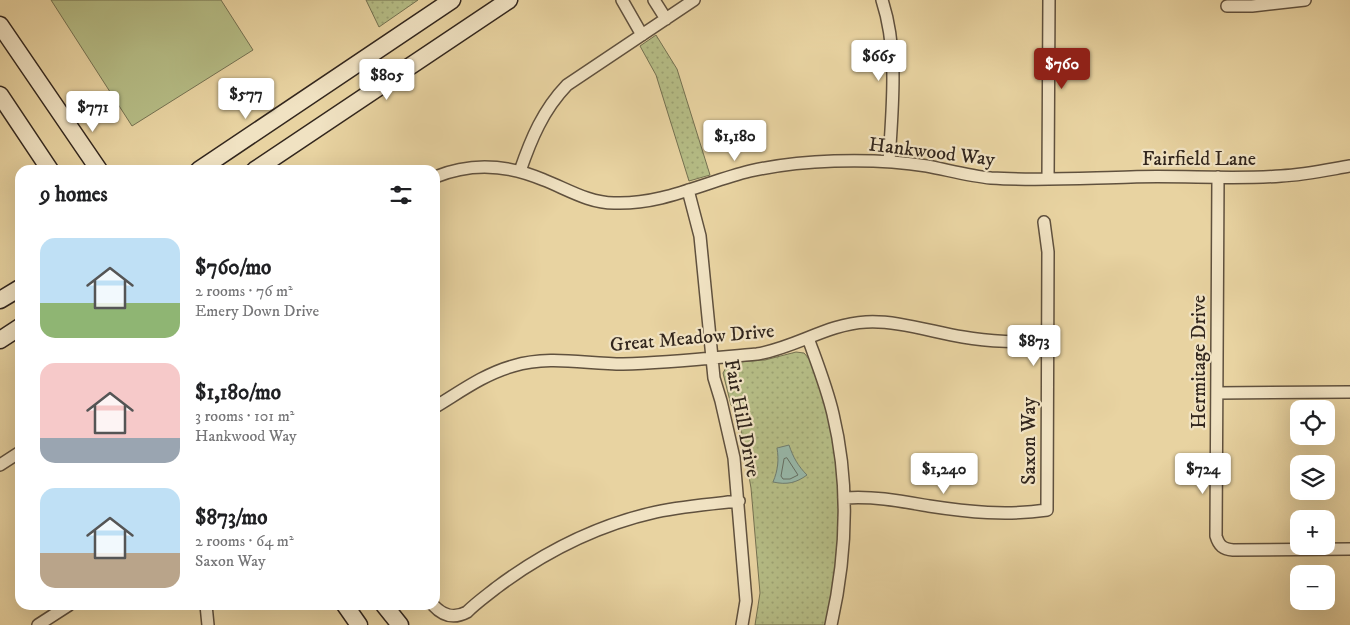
<!DOCTYPE html>
<meta charset="utf-8">
<style>
:root{--surface:#fff;--page:#f6f6f6;--text:#202124;--muted:#757577;--accent:#8f2418}
body{margin:0;font-family:"IM FELL DW Pica",serif;background:var(--page);color:var(--text);height:100vh;display:flex;flex-direction:column;font-size:19px;white-space:nowrap}
*{box-sizing:border-box;margin:0}
p{font-size:16px;color:var(--muted)}
.icon{flex:none;width:28px;height:28px;fill:none;stroke:currentColor;stroke-width:2;stroke-linecap:round;stroke-linejoin:round}
.map{position:relative;flex:1;overflow:hidden}
.side{position:absolute;left:15px;top:165px;width:425px;height:445px;display:flex;flex-direction:column;background:var(--surface);border-radius:15px;box-shadow:0 5px 20px #0002}
.side>*{flex:none}
.fabs{position:absolute;left:1290px;top:400px;display:grid;gap:10px}
.fabs a{display:grid;place-items:center;width:45px;height:45px;border-radius:10px;background:var(--surface);box-shadow:0 5px 20px #0002;font-size:25px}
.price{position:absolute;translate:-50% -42px;padding:0 11px;border-radius:5px;background:#fff;color:#222;font-size:16px;line-height:32px;filter:drop-shadow(0 1px 2px #0008)}
.price::after{content:'';position:absolute;left:50%;top:30px;width:15px;height:11px;margin-left:-8px;background:inherit;clip-path:polygon(0 0,100% 0,50% 100%)}
.price.active{background:var(--accent);color:#fff}
ul{padding:0;list-style:none}
li{display:flex;align-items:center;gap:15px;height:125px;padding:0 25px}
li span{display:grid;place-items:center;flex:none;width:140px;height:100px;border-radius:15px;color:#555}
li>.icon{margin-inline-start:auto}
span .icon{width:60px;height:60px;fill:#fffc;stroke-width:1}
li b{font-size:21px}
h2{display:flex;justify-content:space-between;align-items:center;height:60px;padding:0 25px;font-size:21px}
.map>svg:first-child{display:block}
</style>
<div class="map">
<svg width="1350" height="625" viewBox="0 0 1350 625">
<defs>
<pattern id="grass-dots" width="8" height="8" patternUnits="userSpaceOnUse" patternTransform="scale(1.25)"><rect width="8" height="8" fill="#b5bc85"/><path d="M2 2h.1M6 6h.1" fill="none" stroke="#9ca172" stroke-width="1.8" stroke-linecap="round"/></pattern>
</defs>
<rect width="100%" height="100%" fill="#e8d3a1"/>
<filter id="stains"><feTurbulence type="fractalNoise" baseFrequency=".004" numOctaves="4"/><feColorMatrix values="0 0 0 0 .2 0 0 0 0 .09 0 0 0 0 .02 0 0 0 .5 -.17"/></filter>
<radialGradient id="worn" r=".72"><stop offset=".6" stop-color="#630" stop-opacity="0"/><stop offset="1" stop-color="#630" stop-opacity=".3"/></radialGradient>
<path fill="url(#grass-dots)" stroke="#747151" d="M366,0H418L379,27Z
M656,35L677,69L710,175L689,181L656,75L640,46Z
M796,352L804,353L810,360C816,380 825,401 829,421C843,488 844,560 825,625H755L760,593L751,488L738,413L731,405L723,373L727,366L735,362L765,360Z"/>
<path fill="#b5bc85" stroke="#747151" d="M51,0H221L253,50L132,126Z"/>
<path fill="#97b7a8" stroke="#6f7d70" d="M789,445C793,457 798,466 807,475C796,483 787,485 773,482C778,470 779,460 777,448Z"/>
<g fill="none" stroke-linecap="round" stroke-linejoin="round">
<path stroke="#646e62" stroke-width="1" d="M787,458L798,475L790,479H783L781,476L784,459Z"/>
<g stroke="#60513e" stroke-width="14">
<path id="street" d="M622,0L642,35
M654,0L666,19
M882,0C899,52 892,108 889,162
M1227,6H1252L1305,0
M520,171C531,139 543,110 567,85L694,0
M435,177C471,162 509,165 544,180C567,189 589,203 614,203C662,205 705,182 750,171C777,165 806,162 834,161C865,160 896,161 927,166C948,170 970,176 991,178C1038,181 1085,178 1131,177C1181,175 1231,180 1281,176C1304,175 1327,170 1350,166
M1218,177L1216,536C1219,546 1223,549 1233,550L1350,549
M1048,179L1049,0
M688,190L700,236L714,378L721,401L734,458L746,601L742,625
M808,338C817,363 827,388 833,414C850,485 847,554 831,625
M1217,393L1350,392
M435,407C460,392 484,374 513,366C550,355 585,364 623,364C667,363 712,358 757,354C795,348 827,324 866,322C895,320 933,332 963,337C991,342 1019,342 1047,342
M0,465L20,452
M845,498C874,496 900,501 929,506C968,512 1007,516 1047,510L1048,252L1044,222
M206,605L208,625
M433,605C443,616 454,619 467,612C476,603 486,596 496,588C544,552 598,525 656,512C684,506 711,504 739,501
M38,625L69,605"/>
</g>
<g stroke="#32261d" stroke-width="19">
<path id="secondary" d="M0,25L99,170
M0,95L50,170
M199,170L452,0
M255,170L509,0
M0,300L20,288
M0,340L20,327
M345,605L359,625
M384,605L400,625"/>
</g>
<use href="#street" stroke="#f0e2c2" stroke-width="11"/>
<use href="#secondary" stroke="#f0e2c2" stroke-width="16"/>
</g>
<g text-anchor="middle" stroke-width="4.5" stroke-linejoin="round" paint-order="stroke">
<g font-size="20" fill="#32261d" stroke="#f0e2c2">
<text transform="translate(932 151) rotate(7)" y="7">Hankwood Way</text>
<text x="1199" y="165">Fairfield Lane</text>
<text transform="translate(692 337) rotate(-5)" y="7">Great Meadow Drive</text>
<text transform="translate(1198 362) rotate(-90)" y="7">Hermitage Drive</text>
<text transform="translate(743 418) rotate(79)" y="7">Fair Hill Drive</text>
<text transform="translate(1028 441) rotate(-90)" y="7">Saxon Way</text>
</g>
</g>
<rect width="100%" height="100%" filter="url(#stains)"/>
<rect width="100%" height="100%" fill="url(#worn)"/>
</svg>
<div class="fabs">
<a><svg class="icon" aria-label="locate" viewBox="0 0 24 24"><circle cx="12" cy="12" r="6"/><path d="M12 2v4M12 18v4M2 12h4M18 12h4"/></svg></a>
<a><svg class="icon" aria-label="layers" viewBox="0 0 24 24"><path d="M12 4l9 5-9 5-9-5zM3 14l9 5 9-5"/></svg></a>
<a>+</a>
<a>−</a>
</div>
<b class="price" style="left:879px;top:82px">$665</b>
<b class="price active" style="left:1062px;top:90px">$760</b>
<b class="price" style="left:387px;top:101px">$805</b>
<b class="price" style="left:246px;top:120px">$577</b>
<b class="price" style="left:93px;top:133px">$771</b>
<b class="price" style="left:735px;top:162px">$1,180</b>
<b class="price" style="left:1034px;top:367px">$873</b>
<b class="price" style="left:944px;top:495px">$1,240</b>
<b class="price" style="left:1203px;top:495px">$724</b>
<section class="side">
<h2>9 homes<svg class="icon" aria-label="filters" viewBox="0 0 24 24"><path d="M4 7h16M4 17h16"/><circle cx="9" cy="7" r="2"/><circle cx="15" cy="17" r="2"/></svg></h2>
<ul>
<li><span style="background:linear-gradient(#bfe0f5 65%,#8fb573 0)"><svg class="icon" aria-label="home" viewBox="0 0 24 24"><path d="M3 11l9-7 9 7M6 9v11h12V9"/></svg></span><div><b>$760/mo</b><p>2 rooms · 76 m²</p><p>Emery Down Drive</p></div></li>
<li><span style="background:linear-gradient(#f6c9c9 75%,#9aa5b1 0)"><svg class="icon" aria-label="home" viewBox="0 0 24 24"><path d="M3 11l9-7 9 7M6 9v11h12V9"/></svg></span><div><b>$1,180/mo</b><p>3 rooms · 101 m²</p><p>Hankwood Way</p></div></li>
<li><span style="background:linear-gradient(#bfe0f5 65%,#b9a48a 0)"><svg class="icon" aria-label="home" viewBox="0 0 24 24"><path d="M3 11l9-7 9 7M6 9v11h12V9"/></svg></span><div><b>$873/mo</b><p>2 rooms · 64 m²</p><p>Saxon Way</p></div></li>
</ul>
</section>
</div>
